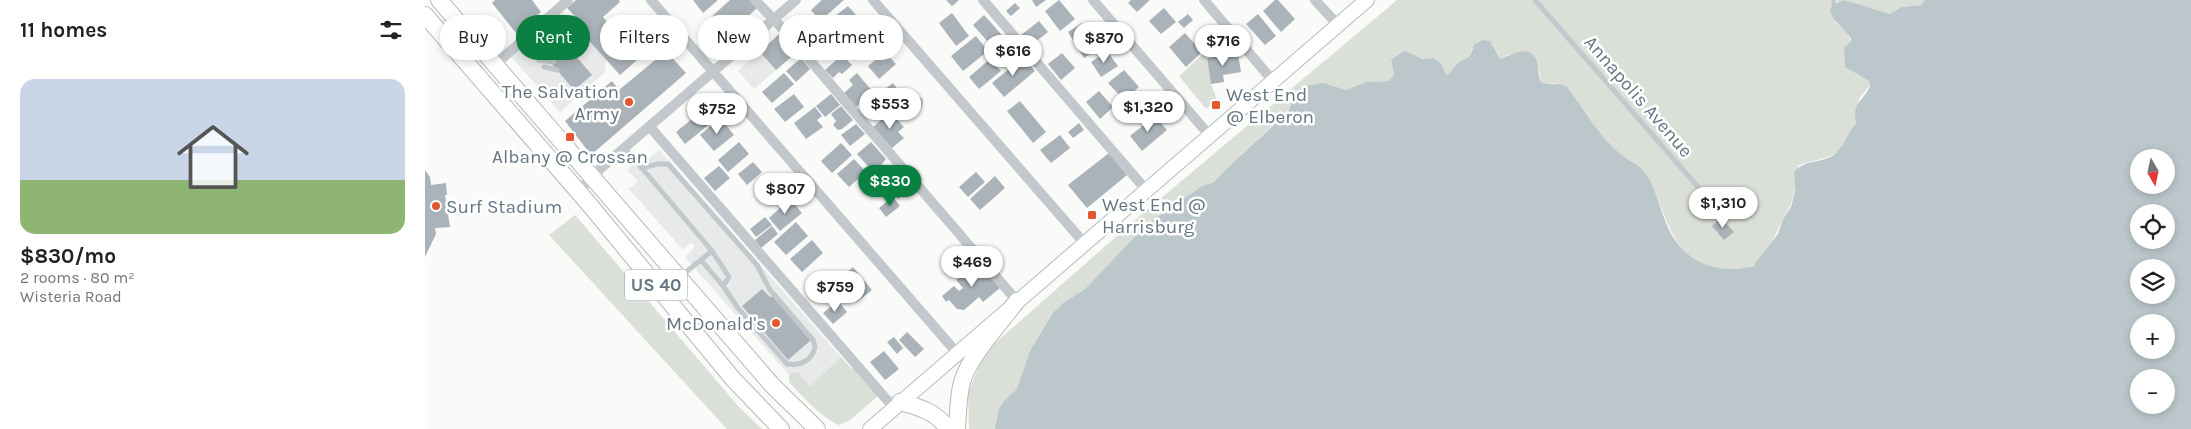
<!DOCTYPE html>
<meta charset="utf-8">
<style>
:root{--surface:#fff;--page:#f2f2f2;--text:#202124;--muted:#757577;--accent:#0b8043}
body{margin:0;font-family:Karla,sans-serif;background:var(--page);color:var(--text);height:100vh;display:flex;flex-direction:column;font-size:19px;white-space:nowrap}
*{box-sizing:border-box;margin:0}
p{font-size:16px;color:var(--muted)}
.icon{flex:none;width:28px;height:28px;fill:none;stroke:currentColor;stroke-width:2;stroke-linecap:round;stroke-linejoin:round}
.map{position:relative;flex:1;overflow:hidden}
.sheet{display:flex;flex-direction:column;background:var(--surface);width:425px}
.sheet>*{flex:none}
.top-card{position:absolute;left:15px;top:15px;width:475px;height:45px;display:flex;gap:10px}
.needle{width:32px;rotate:171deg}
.buttons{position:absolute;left:1705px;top:149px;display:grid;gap:10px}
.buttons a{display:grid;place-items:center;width:45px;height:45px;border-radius:50%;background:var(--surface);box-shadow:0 2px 8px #0003;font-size:25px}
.price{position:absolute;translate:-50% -42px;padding:0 11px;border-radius:18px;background:#fff;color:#222;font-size:16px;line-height:32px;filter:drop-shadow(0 1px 2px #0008)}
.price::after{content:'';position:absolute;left:50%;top:30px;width:15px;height:11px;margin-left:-8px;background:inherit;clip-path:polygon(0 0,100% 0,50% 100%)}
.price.on{background:var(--accent);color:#fff}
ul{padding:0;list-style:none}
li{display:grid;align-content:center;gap:10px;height:265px;padding:0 20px}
li span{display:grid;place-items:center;height:155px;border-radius:15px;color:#555}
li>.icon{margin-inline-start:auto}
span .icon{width:90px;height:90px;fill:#fffc;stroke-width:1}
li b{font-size:21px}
h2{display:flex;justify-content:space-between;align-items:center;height:60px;padding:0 20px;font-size:21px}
.pill{padding:0 18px;border-radius:22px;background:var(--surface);box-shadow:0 2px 8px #0003;font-size:18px;line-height:45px}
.pill.on{background:var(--accent);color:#fff}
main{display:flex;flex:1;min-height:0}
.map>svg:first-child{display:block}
</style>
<main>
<section class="sheet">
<h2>11 homes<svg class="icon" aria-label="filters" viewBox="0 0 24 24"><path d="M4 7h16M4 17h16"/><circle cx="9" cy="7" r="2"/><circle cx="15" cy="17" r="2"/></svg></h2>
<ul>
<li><span style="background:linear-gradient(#c9d6e8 65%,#8fb573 0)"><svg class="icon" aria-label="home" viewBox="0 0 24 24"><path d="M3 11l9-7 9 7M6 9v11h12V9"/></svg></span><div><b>$830/mo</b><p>2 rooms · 80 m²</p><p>Wisteria Road</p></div></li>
</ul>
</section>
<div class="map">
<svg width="1766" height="429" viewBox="0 0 1766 429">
<rect width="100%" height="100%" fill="#fafaf8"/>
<path fill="#e8e9e9" d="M134,7L181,59L180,72L135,112L82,52Z
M354,34L371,53L329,89L313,71Z
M235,150L416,357L385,386L376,375L367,372L364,375L260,257L269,248L268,244L266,243L258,250L204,189L212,182L211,179L202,170L217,156L222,159Z"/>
<path fill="#dadfd7" d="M972,0H1420L1411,2L1410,22C1417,28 1426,34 1425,44L1421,45L1420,67L1444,81L1445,85L1434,99L1431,122L1413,152L1403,157L1374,165C1366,181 1372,182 1368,197C1366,207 1361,212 1357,221C1351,235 1344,248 1334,260C1326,269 1315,269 1303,269C1242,270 1244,206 1218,170C1212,162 1200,159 1193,153C1179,140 1168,124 1157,109C1153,104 1151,97 1146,93C1142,89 1135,86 1130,83L1121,85L1116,82L1113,64L1091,54L1083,55L1075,59L1065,41L1047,48L1045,56L1033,63L1023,75L1020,72L1016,63C1007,58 1004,61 996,58C978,52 985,48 966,59L969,75L964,81L941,82L921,90L899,83L868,99L863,111L800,170L789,182L777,186L720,226L660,289L638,303L605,351L597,379L592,389L579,401L570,429H544L543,393L560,352L710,220Z
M1421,0H1500L1496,5L1477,7L1464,14L1453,12Z
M778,54L782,58L786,84L792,100L781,109L754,76Z
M150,215L314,407L337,429H302L124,235Z
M416,357L427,369L431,366L454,395L424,421L414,425C395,417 378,397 364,382V375L367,372L374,373L385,386Z"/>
<path fill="#bbc7cb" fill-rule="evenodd" d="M1420,0L1464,14L1477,7L1496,5L1500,0H1766V429H570L574,409L579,401L592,389L605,351L628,313L638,303L660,289L720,226L777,186L789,182L800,170L863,112L870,94L880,86L899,83L921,90L941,82L964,81L969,75L966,59L980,51L998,59L1008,58L1016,63L1020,72L1023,75L1033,63L1045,56L1049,45L1058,40L1065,41L1075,59C1087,55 1106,43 1112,62C1114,69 1113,76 1116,82C1124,87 1131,81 1142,87C1159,109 1172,134 1194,153C1200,159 1210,162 1216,168C1228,179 1234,205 1240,220C1254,260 1288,276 1328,266L1353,234L1358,219L1366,207L1370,191L1369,172C1381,158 1399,164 1411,153C1419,145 1424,131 1431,123C1427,102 1438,102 1445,86L1444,81L1420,67L1419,47L1425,43L1426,39C1419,26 1387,8 1420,0ZM1714,158H1741V185H1714ZM1714,212H1741V240H1714ZM1714,268H1741V295H1714ZM1714,322H1741V350H1714ZM1714,378H1741V405H1714Z
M493,96L498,99L497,107L487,116L478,115L477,112L480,104L478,100L482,97L485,99Z"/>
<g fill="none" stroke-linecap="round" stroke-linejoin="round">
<path stroke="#bbc7cb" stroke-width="4" d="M1408,0L1409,5"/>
</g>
<path fill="#aab3b9" d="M70,0H107L116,12L91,33L67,3Z
M151,0H194L195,2L178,17L197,40L212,27L228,46L195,75L158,34L163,30L142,8Z
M268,0H293L278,13Z
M305,0H325L332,8L300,37L284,19Z
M397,0H419L395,21L386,10Z
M521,0H534L527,6Z
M607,0H621L611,7Z
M634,0L650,19L635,31L620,11Z
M706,0H725L712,12L703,3Z
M850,0H853L870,19L856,32L838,11Z
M590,3L595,8L586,16L581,11Z
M423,6L431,15L408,33L401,23Z
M739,8L751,22L736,34L724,21Z
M527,13L544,36L531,46L514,23Z
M763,14L768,20L759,28L753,22Z
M833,14L851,36L840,45L821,24Z
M559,15L576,34L565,44L548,25Z
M435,16L443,26L420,45L412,35Z
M614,21L623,32L605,46L596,35Z
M657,23L674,48L659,58L643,32Z
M128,29L167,75L149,90L127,64L129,62L112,43Z
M437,33L448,44L429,61L419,49Z
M760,33L777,52L761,67L744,47Z
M354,34L371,53L351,70L335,52Z
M551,36L563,51L538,71L526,56Z
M241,51L261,73L166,155L140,121L187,81L194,90Z
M682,51L693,66L676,77L666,62Z
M460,52L471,64L454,79L443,66Z
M637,53L650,68L636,80L623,64Z
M813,54L816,72L798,75L799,82L786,84L782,58Z
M417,55L427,65L417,74L414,72L408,78L400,70Z
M598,57L610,71L579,97L567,83Z
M376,58L385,69L371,82L361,71Z
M565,59L576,71L554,89L544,77Z
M699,70L714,87L699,100L683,83Z
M359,73L369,84L347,103L337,92Z
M432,73L448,92L431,107L419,93L428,85L424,80Z
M468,83L476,94L464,104L455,93Z
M674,91L688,107L675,119L661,102Z
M715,92L728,107L714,119L708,113L712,110L704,101Z
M453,93L462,105L452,113L442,101Z
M369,94L379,107L360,122L349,109Z
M406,94L415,105L400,117L391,106Z
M595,101L621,132L608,143L582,111Z
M416,106L428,120L417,129L413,130L408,125L411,121L406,114Z
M390,107L397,116L392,120L398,127L381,139L369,123Z
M277,111L287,122L260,144L251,132Z
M465,112L479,127L473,132L479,138L467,148L448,127Z
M730,116L742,130L717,151L705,136Z
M295,118L309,135L289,151L275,135Z
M654,123L659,130L648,138L643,132Z
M431,124L440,134L425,146L416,135Z
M635,135L645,148L626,163L615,150Z
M314,142L324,154L303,172L293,160Z
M446,142L461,159L453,169L455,172L451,175L432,154Z
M416,143L427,155L407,173L396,161Z
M684,153L702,175L662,208L643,185Z
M429,159L441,172L424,187L412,174Z
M328,162L337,172L322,185L313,174Z
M294,166L305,178L290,191L279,178Z
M0,170L5,177L6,185L21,183L22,195H20L25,227L10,228L11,234L0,257Z
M551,172L560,182L543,197L534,187Z
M570,176L580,188L555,210L545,199Z
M476,177L486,189L473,199L463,187Z
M468,197L475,206L461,217L454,208Z
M365,199L377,213L355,231L344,218Z
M340,217L347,225L331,237L325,229Z
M1296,218L1309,232L1299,240L1287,226Z
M371,222L383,236L361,255L349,242Z
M347,226L353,234L336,248L330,240Z
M387,240L398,253L377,272L365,259Z
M553,262L575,288L558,302L554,297L539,310L532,309L524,300L521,302L517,296L529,286L534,291L538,288L531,280Z
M428,267L447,290L432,302L414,279Z
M337,289L345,297L348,296L386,340L363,360L317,306Z
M413,301L422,312L408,324L398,313Z
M482,332L499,349L490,357L474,340Z
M469,337L478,348L472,354L462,342Z
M459,351L474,369L460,380L445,362Z"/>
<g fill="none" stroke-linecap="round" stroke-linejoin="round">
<g stroke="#b3babf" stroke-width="16">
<path id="secondary" d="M445,429L942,0"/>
</g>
<g stroke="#b4b9bd" stroke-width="18">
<path id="trunk" d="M14,0L347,385L392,429
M0,15L164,204L308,379L356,429
M475,402C494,407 512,412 523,429
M532,429C533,414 533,397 537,382C544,357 576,322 592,301"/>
</g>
<path stroke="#c3c8cc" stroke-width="5" d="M1110,0L1294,211
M133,34L135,30L136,19
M139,41L142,37L143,27
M144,48L149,34
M105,49H117
M110,55L123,56
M150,56L158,47L156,42
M114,60L129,62
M119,67L132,70
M200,148L287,251L304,277L298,286
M216,168L233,164H243L332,265L345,290L388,340L390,347C387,361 375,366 362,364L313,308L298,286L276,260
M256,276L287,251"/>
<path stroke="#c3c8cc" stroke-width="10" d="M226,0L532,353
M330,0L358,29L592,301
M448,0L660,244
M558,0L722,191
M668,0L785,136
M779,0L848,81
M890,0L913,25
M71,64L143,0
M225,127L469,408
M153,192L176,168L371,0"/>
<use href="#secondary" stroke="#fff" stroke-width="14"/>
<use href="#trunk" stroke="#fff" stroke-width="16"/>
</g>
<g fill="#e4572e" stroke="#fff" stroke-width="2">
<circle cx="204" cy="102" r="5"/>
<rect x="786" y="100" width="10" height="10" rx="2.5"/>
<rect x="140" y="132" width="10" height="10" rx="2.5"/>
<circle cx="11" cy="206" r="5"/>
<rect x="662" y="210" width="10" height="10" rx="2.5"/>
<circle cx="351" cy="323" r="5"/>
</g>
<g text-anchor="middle" stroke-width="5" stroke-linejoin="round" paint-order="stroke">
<rect fill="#fff" stroke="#939fa8" stroke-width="1" x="200" y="269.5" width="62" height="31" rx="4"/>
<g font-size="18" font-weight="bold" fill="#657683">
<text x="231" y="291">US 40</text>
</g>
<g font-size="19" fill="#657683" stroke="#fff" text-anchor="start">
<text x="194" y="98" text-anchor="end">The Salvation<tspan x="194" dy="22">Army</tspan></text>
<text x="801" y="101">West End<tspan x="801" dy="22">@ Elberon</tspan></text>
<text x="145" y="163" text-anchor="middle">Albany @ Crossan</text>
<text x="677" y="211">West End @<tspan x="677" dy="22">Harrisburg</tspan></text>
<text x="21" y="213">Surf Stadium</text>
<text x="341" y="330" text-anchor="end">McDonald's</text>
</g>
<g font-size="19" fill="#657683" stroke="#fff">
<text transform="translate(1214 96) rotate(49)" y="7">Annapolis Avenue</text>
</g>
</g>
</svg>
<div class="buttons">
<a><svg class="needle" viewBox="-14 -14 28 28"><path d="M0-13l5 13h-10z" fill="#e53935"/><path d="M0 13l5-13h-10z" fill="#757577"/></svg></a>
<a><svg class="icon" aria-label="locate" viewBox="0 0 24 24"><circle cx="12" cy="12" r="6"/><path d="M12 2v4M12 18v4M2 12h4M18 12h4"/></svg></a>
<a><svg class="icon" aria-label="layers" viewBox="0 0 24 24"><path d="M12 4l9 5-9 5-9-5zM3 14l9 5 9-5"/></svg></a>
<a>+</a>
<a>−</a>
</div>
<b class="price" style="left:679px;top:64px">$870</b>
<b class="price" style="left:798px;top:67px">$716</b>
<b class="price" style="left:588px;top:77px">$616</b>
<b class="price" style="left:465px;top:130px">$553</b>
<b class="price" style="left:723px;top:133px">$1,320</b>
<b class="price" style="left:292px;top:135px">$752</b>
<b class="price on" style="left:465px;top:207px">$830</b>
<b class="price" style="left:360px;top:215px">$807</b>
<b class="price" style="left:1298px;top:229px">$1,310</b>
<b class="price" style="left:547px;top:288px">$469</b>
<b class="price" style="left:410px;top:313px">$759</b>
<div class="top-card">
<a class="pill">Buy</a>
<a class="pill on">Rent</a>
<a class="pill">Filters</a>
<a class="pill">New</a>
<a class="pill">Apartment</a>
</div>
</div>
</main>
